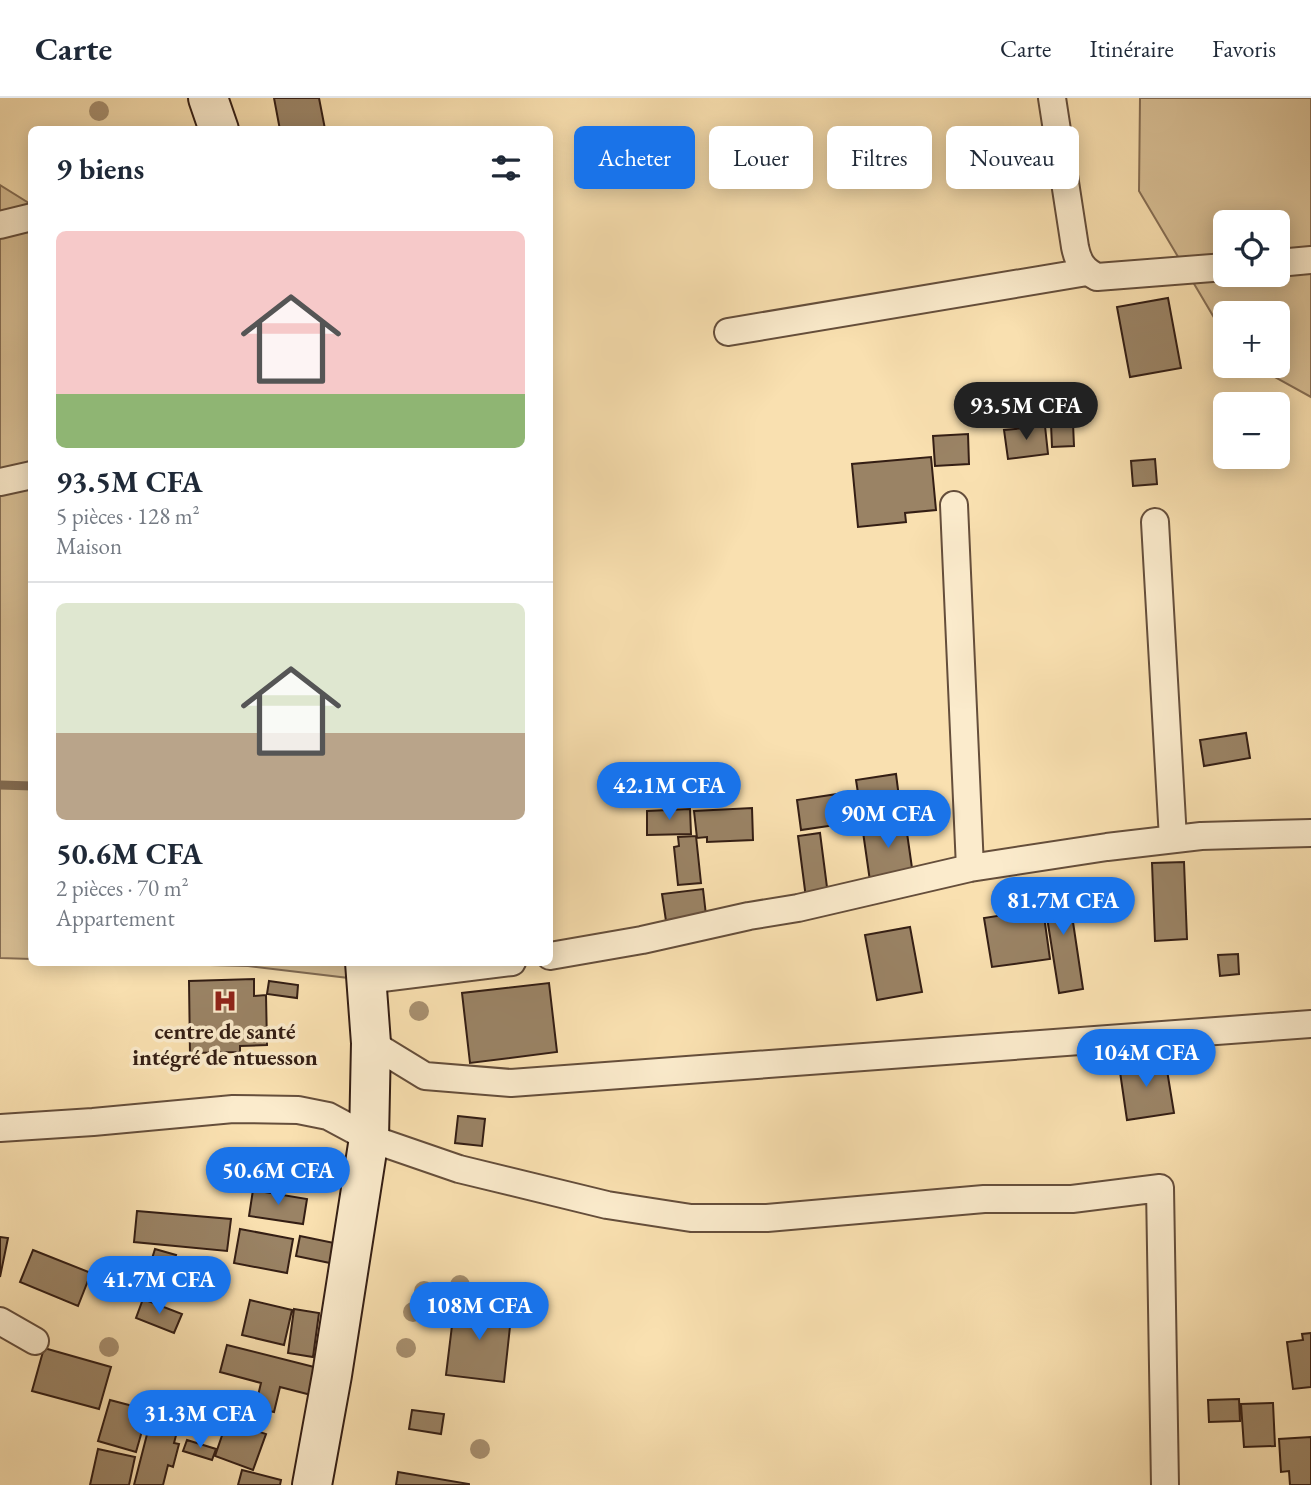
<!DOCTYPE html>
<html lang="fr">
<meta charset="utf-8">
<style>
:root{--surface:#fff;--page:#f6f6f7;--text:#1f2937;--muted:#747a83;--line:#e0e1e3;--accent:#1a73e8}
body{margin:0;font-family:"EB Garamond",serif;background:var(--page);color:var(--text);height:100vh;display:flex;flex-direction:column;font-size:26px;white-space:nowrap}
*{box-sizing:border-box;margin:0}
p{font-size:23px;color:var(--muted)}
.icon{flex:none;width:38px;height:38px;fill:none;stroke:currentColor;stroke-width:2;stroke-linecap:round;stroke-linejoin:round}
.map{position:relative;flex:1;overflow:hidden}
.side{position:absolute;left:28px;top:28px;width:525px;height:840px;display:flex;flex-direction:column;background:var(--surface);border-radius:10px;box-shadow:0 4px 18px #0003}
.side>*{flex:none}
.guide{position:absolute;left:574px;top:28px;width:632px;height:63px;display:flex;gap:14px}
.buttons{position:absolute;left:1213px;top:112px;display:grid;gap:14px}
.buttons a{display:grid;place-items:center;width:77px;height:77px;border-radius:10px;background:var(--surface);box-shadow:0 4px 18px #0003;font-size:35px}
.price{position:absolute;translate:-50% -60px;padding:0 16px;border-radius:24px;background:var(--accent);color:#fff;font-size:23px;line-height:46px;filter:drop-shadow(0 2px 4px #0008)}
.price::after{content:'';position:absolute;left:50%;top:42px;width:21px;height:16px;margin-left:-10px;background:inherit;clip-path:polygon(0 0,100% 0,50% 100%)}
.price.active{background:#222;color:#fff}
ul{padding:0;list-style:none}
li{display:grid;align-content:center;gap:14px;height:371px;padding:0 28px}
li+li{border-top:2px solid var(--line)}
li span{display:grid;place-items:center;height:217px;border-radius:10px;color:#555}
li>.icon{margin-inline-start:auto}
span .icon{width:126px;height:126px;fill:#fffc;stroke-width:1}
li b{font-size:30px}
h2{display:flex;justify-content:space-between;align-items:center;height:84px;padding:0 28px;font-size:30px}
.tag{padding:0 24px;border-radius:10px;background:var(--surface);box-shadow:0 4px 18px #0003;font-size:24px;line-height:63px}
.tag.active{background:var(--accent);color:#fff}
header{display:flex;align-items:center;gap:42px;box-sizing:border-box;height:98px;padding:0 35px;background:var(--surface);border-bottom:2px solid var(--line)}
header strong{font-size:33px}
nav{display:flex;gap:38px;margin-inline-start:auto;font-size:24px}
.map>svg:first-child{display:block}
</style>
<header>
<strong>Carte</strong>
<nav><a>Carte</a><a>Itinéraire</a><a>Favoris</a></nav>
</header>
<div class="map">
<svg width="1311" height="1387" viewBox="0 0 1311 1387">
<rect width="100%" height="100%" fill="#f9e0b0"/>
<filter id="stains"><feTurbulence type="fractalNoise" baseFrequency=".00286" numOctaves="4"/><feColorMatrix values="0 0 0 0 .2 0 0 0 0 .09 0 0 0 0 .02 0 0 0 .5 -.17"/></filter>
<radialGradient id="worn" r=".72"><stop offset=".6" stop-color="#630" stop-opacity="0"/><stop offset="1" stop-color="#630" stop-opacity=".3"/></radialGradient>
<path fill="#d8bf95" stroke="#866e54" stroke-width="2" fill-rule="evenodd" d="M1140,0H1311V299L1255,268H1278V215H1225V238L1139,93ZM1225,124H1278V177H1225Z
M0,87L32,107L31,861L0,860Z
M135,865H365L366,882L248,868Z"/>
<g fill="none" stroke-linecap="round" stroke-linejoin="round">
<path stroke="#826b52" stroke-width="9" d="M0,687L32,688"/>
</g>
<path fill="#9a8365" stroke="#341e14" stroke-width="2" d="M274,0H319L325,31L280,32Z
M1168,200L1181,270L1130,279L1117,209Z
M1073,325L1074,348L1052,349L1051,326Z
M1045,328L1048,356L1008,361L1004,332Z
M968,336L969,366L935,368L933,338Z
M931,359L936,412L905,415L906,424L858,429L852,366Z
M1155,361L1157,386L1133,388L1131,363Z
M1246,635L1250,660L1204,668L1200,642Z
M896,676L901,715L862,721L856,682Z
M844,695L849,725L801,732L797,702Z
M752,710L753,742L707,744V739L697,740L694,713Z
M690,711L691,736L647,737V713Z
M905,721L913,777L870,783L862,727Z
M820,735L828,797L806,800L798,738Z
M696,738L701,785L678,787L674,749L679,748L678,739Z
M1184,764L1187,841L1155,843L1152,765Z
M1067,784L1083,891L1059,895L1042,788Z
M703,791L707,826L666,823L662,796Z
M1043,811L1050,861L992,869L984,820Z
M910,829L922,894L877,902L865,837Z
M1238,856L1239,876L1220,878L1218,857Z
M254,881V898L266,897L267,947L240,948V954L190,955L189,883Z
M269,883L298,887L297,900L267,896Z
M549,885L557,954L470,965L462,895Z
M1165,960L1174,1015L1127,1022L1119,967Z
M458,1018L485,1021L482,1048L455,1045Z
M253,1092L307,1101L303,1126L249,1118Z
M137,1113L231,1121L227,1153L134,1144Z
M240,1131L293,1141L287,1175L234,1165Z
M300,1138L334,1145L330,1165L296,1158Z
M0,1139L8,1140L0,1179Z
M155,1151L176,1157L165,1190L145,1183Z
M33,1152L91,1175L78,1208L20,1184Z
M143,1201L182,1216L174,1235L136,1220Z
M250,1202L292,1212L284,1247L242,1237Z
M455,1203L512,1210L504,1284L446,1277Z
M294,1211L319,1215L313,1259L288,1255Z
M1311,1235V1289L1293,1291L1287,1244L1303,1242L1302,1236Z
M227,1247L322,1271L315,1298L280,1289L274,1314L255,1310L261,1285L220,1274Z
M44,1250L111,1269L99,1311L32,1293Z
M1239,1301L1240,1323L1209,1324L1208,1302Z
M110,1302L148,1312L136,1354L98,1343Z
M1273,1305L1275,1348L1244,1349L1241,1306Z
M412,1312L444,1316L441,1336L409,1331Z
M153,1313L192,1323L189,1333L178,1330L174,1345L179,1346L173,1369L168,1367L163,1387H134Z
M227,1323L266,1336L253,1372L215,1358Z
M1311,1339V1387H1290L1289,1373L1281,1374L1279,1341Z
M187,1342L216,1351L212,1362L183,1353Z
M98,1351L135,1359L129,1387H90Z
M242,1372L281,1382L280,1387H238Z
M398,1374L469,1386V1387H396Z"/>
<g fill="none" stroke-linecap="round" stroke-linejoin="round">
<g stroke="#654e3b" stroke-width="30">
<path id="street" d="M1052,0L1075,149C1078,164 1083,172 1097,179L1225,169
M0,127L32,119
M1278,165L1311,162
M728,234L1087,174
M0,384L32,377
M954,407L970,770
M1155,424L1173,741
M550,858L642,842L749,818L798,810L970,770L1107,749L1201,738L1311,735
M366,882L512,864
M371,945L425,978L511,985L1311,926
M0,1030L93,1024L233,1011L298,1012L328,1018L369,1040L459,1071L607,1107L691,1120H767L984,1101H1072L1160,1090L1165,1387
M0,1223L35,1243"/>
</g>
<g stroke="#341e14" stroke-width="42">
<path id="secondary" d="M208,0L219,32
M312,1387L332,1277L369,1040L371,945L365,864"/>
</g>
<use href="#street" stroke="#fbebcc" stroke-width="26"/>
<use href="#secondary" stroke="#fbebcc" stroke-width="38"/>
</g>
<g fill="#a89070">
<circle cx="99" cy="13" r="10"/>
<circle cx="419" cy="913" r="10"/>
<circle cx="216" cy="1180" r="10"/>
<circle cx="460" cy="1187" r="10"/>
<circle cx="424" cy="1193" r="10"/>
<circle cx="413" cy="1214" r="10"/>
<circle cx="109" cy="1249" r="10"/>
<circle cx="406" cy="1250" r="10"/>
<circle cx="480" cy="1351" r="10"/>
</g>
<defs>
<g id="hospital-bare" transform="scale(1.89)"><path d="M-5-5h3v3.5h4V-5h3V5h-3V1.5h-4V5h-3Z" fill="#8f2418" stroke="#fbebcc" stroke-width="2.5" paint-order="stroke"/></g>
</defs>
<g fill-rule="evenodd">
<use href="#hospital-bare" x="225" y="903"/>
</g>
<g text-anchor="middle" stroke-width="7" stroke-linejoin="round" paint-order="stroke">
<g font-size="23" font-weight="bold" fill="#341e14" stroke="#fbebcc">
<text x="225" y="941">centre de santé<tspan x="225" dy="26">intégré de ntuesson</tspan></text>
</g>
</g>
<rect width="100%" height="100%" filter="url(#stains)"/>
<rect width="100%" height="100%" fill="url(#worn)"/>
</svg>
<div class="buttons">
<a><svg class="icon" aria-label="locate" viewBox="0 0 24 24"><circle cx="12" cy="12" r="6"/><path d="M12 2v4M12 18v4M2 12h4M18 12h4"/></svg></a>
<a>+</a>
<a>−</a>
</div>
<b class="price active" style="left:1026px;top:344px">93.5M CFA</b>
<b class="price" style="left:669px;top:724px">42.1M CFA</b>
<b class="price" style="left:888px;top:752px">90M CFA</b>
<b class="price" style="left:1063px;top:839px">81.7M CFA</b>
<b class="price" style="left:1146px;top:991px">104M CFA</b>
<b class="price" style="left:278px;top:1109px">50.6M CFA</b>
<b class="price" style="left:159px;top:1218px">41.7M CFA</b>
<b class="price" style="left:479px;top:1244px">108M CFA</b>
<b class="price" style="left:200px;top:1352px">31.3M CFA</b>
<div class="guide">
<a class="tag active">Acheter</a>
<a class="tag">Louer</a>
<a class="tag">Filtres</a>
<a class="tag">Nouveau</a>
</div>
<section class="side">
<h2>9 biens<svg class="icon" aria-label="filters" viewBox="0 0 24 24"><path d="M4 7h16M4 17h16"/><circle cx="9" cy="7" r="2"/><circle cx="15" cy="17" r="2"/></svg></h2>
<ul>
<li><span style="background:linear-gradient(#f6c9c9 75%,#8fb573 0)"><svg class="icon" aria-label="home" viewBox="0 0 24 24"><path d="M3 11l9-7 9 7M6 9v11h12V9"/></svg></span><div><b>93.5M CFA</b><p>5 pièces · 128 m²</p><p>Maison</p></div></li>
<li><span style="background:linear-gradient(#dfe7d0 60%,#b9a48a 0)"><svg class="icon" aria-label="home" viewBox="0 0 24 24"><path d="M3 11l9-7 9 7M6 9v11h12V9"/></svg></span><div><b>50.6M CFA</b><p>2 pièces · 70 m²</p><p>Appartement</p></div></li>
</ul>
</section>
</div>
